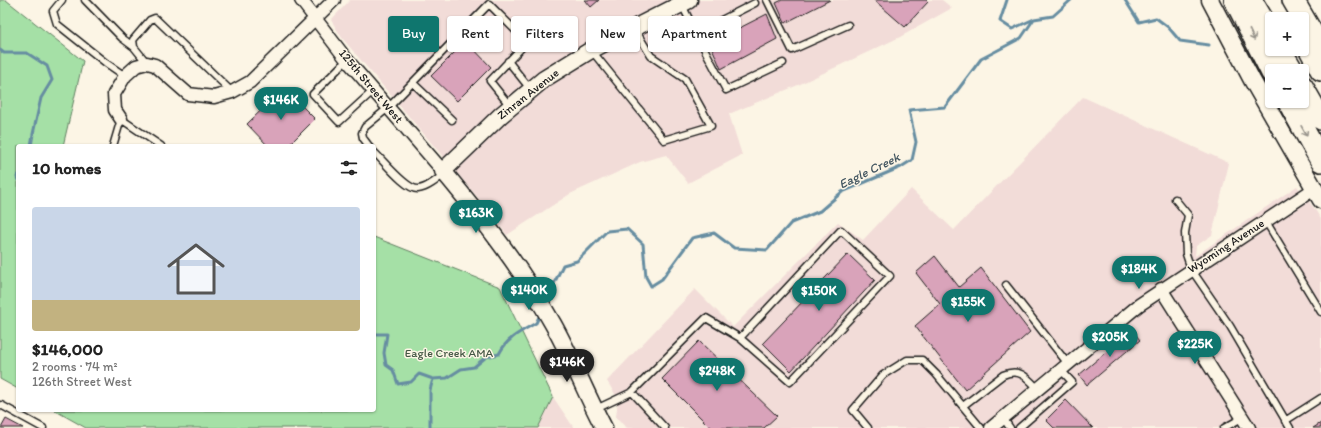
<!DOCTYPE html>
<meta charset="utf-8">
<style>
:root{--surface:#fff;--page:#f6f6f6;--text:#222;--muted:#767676;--line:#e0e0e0;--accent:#0f766e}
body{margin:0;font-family:Itim,sans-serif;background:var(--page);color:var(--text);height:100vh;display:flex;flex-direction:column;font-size:15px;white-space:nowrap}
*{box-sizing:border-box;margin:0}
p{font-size:13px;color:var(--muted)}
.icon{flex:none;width:22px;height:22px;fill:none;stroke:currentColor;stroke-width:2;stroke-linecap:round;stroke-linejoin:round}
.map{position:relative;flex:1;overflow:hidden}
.sheet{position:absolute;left:16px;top:144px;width:360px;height:268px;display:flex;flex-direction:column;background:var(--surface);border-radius:4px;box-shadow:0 1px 3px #0004}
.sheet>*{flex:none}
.top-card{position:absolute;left:388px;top:16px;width:380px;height:36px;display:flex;gap:8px}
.fabs{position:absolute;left:1265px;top:12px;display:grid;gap:8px}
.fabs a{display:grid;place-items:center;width:44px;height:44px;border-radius:4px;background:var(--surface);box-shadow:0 1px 3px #0004;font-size:20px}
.price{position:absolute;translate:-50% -34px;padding:0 9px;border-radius:14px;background:var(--accent);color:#fff;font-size:13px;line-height:26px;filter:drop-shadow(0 1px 2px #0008)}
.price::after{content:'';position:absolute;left:50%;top:24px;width:12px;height:9px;margin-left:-6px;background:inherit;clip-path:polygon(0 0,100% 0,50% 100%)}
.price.on{background:#222;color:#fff}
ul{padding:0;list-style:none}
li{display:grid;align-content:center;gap:8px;height:212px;padding:0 16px}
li+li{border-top:1px solid var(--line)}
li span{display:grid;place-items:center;height:124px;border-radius:4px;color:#555}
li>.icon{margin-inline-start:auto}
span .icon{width:72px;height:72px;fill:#fffc;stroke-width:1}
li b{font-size:17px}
h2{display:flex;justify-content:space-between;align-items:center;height:48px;padding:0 16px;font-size:17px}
.tag{padding:0 14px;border-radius:4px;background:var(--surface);box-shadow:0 1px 3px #0004;font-size:14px;line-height:36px}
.tag.on{background:var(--accent);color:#fff}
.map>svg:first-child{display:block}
</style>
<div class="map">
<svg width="1321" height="428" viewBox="0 0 1321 428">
<rect width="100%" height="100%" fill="#fcf5e5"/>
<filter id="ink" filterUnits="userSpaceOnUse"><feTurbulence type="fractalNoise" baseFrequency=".025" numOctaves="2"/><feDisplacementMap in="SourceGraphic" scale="8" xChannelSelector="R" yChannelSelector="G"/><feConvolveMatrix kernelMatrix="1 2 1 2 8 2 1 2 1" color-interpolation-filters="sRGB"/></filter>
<g filter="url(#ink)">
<path fill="#f2dcd8" d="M350,0H942L952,8L900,37L798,85L729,114L742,155L688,183L666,155L640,162L570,194L507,235L479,199L342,38L331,20Z
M1083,97L1229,163L1212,235L1196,246L1195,256L1297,186L1314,208L1321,219V428H627L616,417L618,399L607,381L695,289L733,327L838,222L863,240L911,189L954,230Z
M553,397L574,428H538Z"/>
<path fill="#a5e0a6" stroke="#607e61" d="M0,0H6L83,61L63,146H18V389L0,379Z
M374,237L500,287L553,397L538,428H86L54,410H374Z"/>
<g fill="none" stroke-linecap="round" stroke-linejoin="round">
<path stroke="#668da1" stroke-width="3" d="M1007,0L1000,21L1012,29L1034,19L1053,16L1071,0
M1125,0L1139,22L1156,18L1168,27L1180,41L1209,45
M0,50L4,53H27L47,66L52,80L41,98L33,134L31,146
M18,175L17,177L18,180
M546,300L563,265L577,261L607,231L627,229L643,244L646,277L651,286L662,279L692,238L714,233L734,248L767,250L791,223L820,211L842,192L901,167L912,160L916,142L909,110L945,107L981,59L1021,38L1034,19
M374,334H387L384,353L386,365L393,370L398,384L411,382L419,374L433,379L447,378L461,369L474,367L486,357L499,354C507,338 520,332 536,323L541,313
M430,428V390L433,379"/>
</g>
<path fill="#d9a3ba" stroke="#1c1c1c" d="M585,0H599L591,7Z
M782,0H830L785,23L776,3Z
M874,0H926L928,2L905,27Z
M767,14L777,39L721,69L710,43Z
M466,41L491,67L457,101L431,76Z
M284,88L315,119L288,146H268L247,124Z
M848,254L875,280L791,371L763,343Z
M935,256L959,287L981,268L1030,332L965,390L915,326L940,304L916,273Z
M1132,330L1140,340L1087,385L1079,375Z
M699,341L777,416L764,428H711L662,379Z
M1066,400L1093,428H1054L1046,420Z
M6,419L23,428H1Z
M1321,423V428H1313Z"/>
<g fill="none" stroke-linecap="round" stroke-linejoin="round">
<g stroke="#1c1c1c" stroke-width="9">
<path id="lane" d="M62,0L53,11L57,24L106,63L125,76
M85,0L122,38L134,47
M767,0L792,50L848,25
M682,5L696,33L755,3
M696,33L726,90L783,63
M592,51L664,140L711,126L685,79L651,56L634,28
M347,60L313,94L339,122L374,90
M508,61L531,90
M147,63L134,47L133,40L150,20L155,18L232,92
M413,83L452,120
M113,146L121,119L161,146
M369,146L363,138L362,133L365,127L388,108L489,4L527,42L490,81L510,106
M374,152C383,160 406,190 418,189C428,188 438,179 445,173
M1175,199L1188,215L1185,233L1186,254L1191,269L1230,326L1290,428
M1265,220L1321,312
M1006,285L1068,364
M632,392L665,428
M0,406L1,405L43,428
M963,406L1003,375C1020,368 1027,377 1038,389
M596,409L632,392L706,318L740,338L841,230L890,276L790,382L740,338
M1003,418L1010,428
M1285,421L1321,398
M868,428L853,410L883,375L907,360H922L936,374L981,428
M1019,428L1072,382L1061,370
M1224,428L1242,418"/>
</g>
<g stroke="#1c1c1c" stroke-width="15">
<path id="street" d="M301,0L347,60L443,171
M121,119L115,110L114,94L125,76L136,66L147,63L155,65L188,94L214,97L232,92L250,82L334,0
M1161,289L1249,428
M991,428L1139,305L1314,189"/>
</g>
<g stroke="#1c1c1c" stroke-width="19">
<path id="secondary" d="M1210,0L1252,80L1321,200
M604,428C586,394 572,358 553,324C522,269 483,219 443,171L501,115L544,79L591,50L689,0"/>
</g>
<g stroke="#1c1c1c" stroke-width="24">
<path id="highway" d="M1235,0L1272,73
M1251,0L1272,35
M1293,0L1321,48
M1303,37L1321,70
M1280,49L1293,71
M1302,86L1321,119
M1288,101L1321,161"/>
</g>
<use href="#lane" stroke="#fcf5e5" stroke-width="6"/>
<use href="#street" stroke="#fcf5e5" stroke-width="12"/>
<use href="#secondary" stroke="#fcf5e5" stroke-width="16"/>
<use href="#highway" stroke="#fcf5e5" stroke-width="21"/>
</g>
<defs><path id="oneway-shaft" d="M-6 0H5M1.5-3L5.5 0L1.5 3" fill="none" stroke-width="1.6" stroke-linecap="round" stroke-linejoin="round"/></defs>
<g stroke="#97938b">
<use href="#oneway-shaft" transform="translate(1252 35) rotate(64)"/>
<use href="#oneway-shaft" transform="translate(1304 131) rotate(61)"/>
</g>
</g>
<g text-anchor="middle" stroke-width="3" stroke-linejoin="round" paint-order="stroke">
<g font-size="12" fill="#1c1c1c" stroke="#fcf5e5">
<text transform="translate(371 86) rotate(50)" y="4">125th Street West</text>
<text transform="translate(528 94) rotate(-38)" y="4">Zinran Avenue</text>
<text transform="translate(1226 246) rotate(-33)" y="4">Wyoming Avenue</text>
</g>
<g font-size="12" fill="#455745" stroke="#fcf5e5">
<text x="449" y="357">Eagle Creek AMA</text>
</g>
<g font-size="13" font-style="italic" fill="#41545f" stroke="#fcf5e5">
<text transform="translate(869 170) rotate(-26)" y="5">Eagle Creek</text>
</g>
</g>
</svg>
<div class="fabs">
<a>+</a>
<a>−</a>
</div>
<b class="price" style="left:281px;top:121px">$146K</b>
<b class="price" style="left:476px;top:234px">$163K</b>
<b class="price" style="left:1139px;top:290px">$184K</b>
<b class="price" style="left:529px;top:311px">$140K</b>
<b class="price" style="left:819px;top:312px">$150K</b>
<b class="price" style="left:968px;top:323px">$155K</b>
<b class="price" style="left:1110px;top:358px">$205K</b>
<b class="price" style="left:1195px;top:365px">$225K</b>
<b class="price on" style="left:567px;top:383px">$146K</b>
<b class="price" style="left:717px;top:392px">$248K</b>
<div class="top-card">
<a class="tag on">Buy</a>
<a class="tag">Rent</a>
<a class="tag">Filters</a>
<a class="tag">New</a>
<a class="tag">Apartment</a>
</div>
<section class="sheet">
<h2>10 homes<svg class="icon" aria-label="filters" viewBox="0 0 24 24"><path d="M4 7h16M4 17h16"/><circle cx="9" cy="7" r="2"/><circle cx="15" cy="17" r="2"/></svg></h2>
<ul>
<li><span style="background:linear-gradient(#c9d6e8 75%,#c2b280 0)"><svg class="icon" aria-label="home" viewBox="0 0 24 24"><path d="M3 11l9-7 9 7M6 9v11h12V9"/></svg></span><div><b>$146,000</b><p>2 rooms · 74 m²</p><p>126th Street West</p></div></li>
</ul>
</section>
</div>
